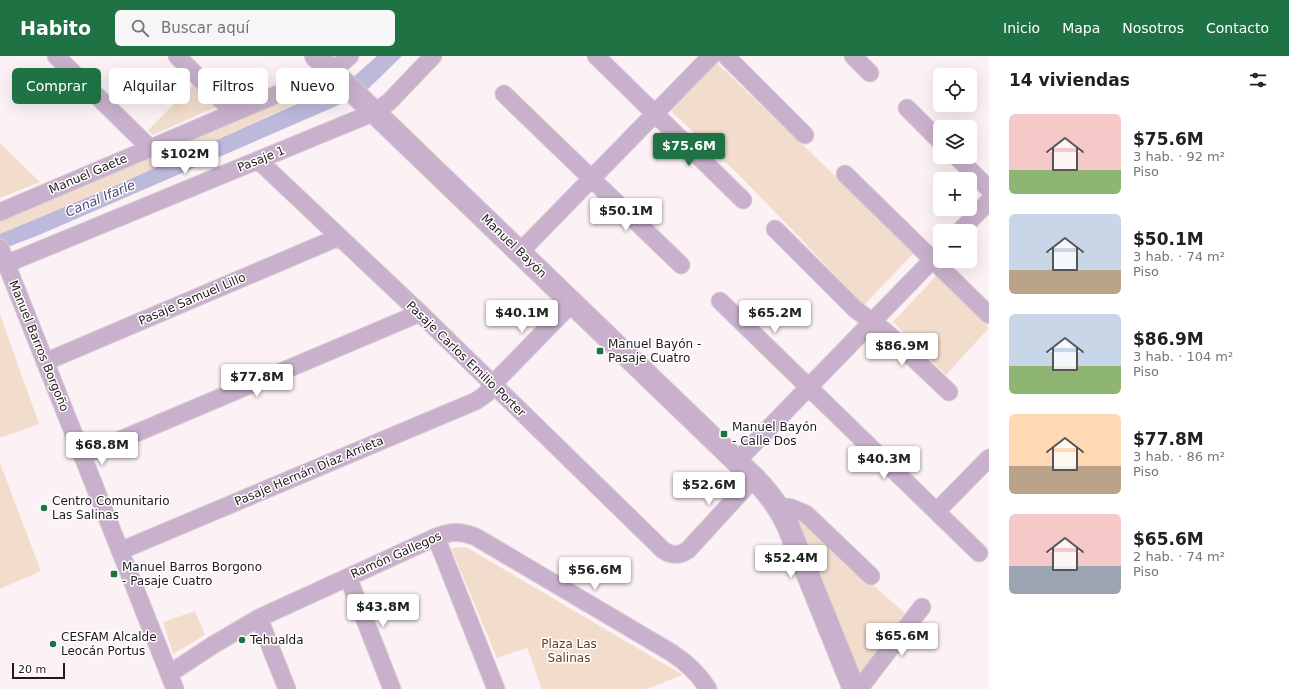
<!DOCTYPE html>
<html lang="es">
<meta charset="utf-8">
<style>
:root{--surface:#fff;--page:#f6f6f6;--text:#202124;--muted:#757577;--accent:#1f7243}
body{margin:0;font-family:"DejaVu Sans",sans-serif;background:var(--page);color:var(--text);height:100vh;display:flex;flex-direction:column;font-size:15px;white-space:nowrap}
*{box-sizing:border-box;margin:0}
p{font-size:13px;color:var(--muted)}
.icon{flex:none;width:22px;height:22px;fill:none;stroke:currentColor;stroke-width:2;stroke-linecap:round;stroke-linejoin:round}
.map{position:relative;flex:1;overflow:hidden}
.details{display:flex;flex-direction:column;background:var(--surface);width:300px}
.details>*{flex:none}
.hud{position:absolute;left:12px;top:12px;width:380px;height:36px;display:flex;gap:8px}
.tools{position:absolute;left:933px;top:12px;display:grid;gap:8px}
.tools a{display:grid;place-items:center;width:44px;height:44px;border-radius:6px;background:var(--surface);box-shadow:0 4px 16px #0002;font-size:20px}
.scale{position:absolute;left:12px;bottom:10px;width:53px;box-sizing:border-box;padding-left:4px;border:2px solid #22191c;border-top:0;font-size:11px;line-height:14px;white-space:nowrap;color:#22191c;-webkit-text-stroke:3px #fff;paint-order:stroke}
.price{position:absolute;translate:-50% -34px;padding:0 9px;border-radius:4px;background:#fff;color:#222;font-size:13px;line-height:26px;filter:drop-shadow(0 1px 2px #0008)}
.price::after{content:'';position:absolute;left:50%;top:24px;width:12px;height:9px;margin-left:-6px;background:inherit;clip-path:polygon(0 0,100% 0,50% 100%)}
.price.on{background:var(--accent);color:#fff}
ul{padding:0;list-style:none}
li{display:flex;align-items:center;gap:12px;height:100px;padding:0 20px}
li span{display:grid;place-items:center;flex:none;width:112px;height:80px;border-radius:6px;color:#555}
li>.icon{margin-inline-start:auto}
span .icon{width:48px;height:48px;fill:#fffc;stroke-width:1}
li b{font-size:17px}
h2{display:flex;justify-content:space-between;align-items:center;height:48px;padding:0 20px;font-size:17px}
.chip{padding:0 14px;border-radius:6px;background:var(--surface);box-shadow:0 4px 16px #0002;font-size:14px;line-height:36px}
.chip.on{background:var(--accent);color:#fff}
header{display:flex;align-items:center;gap:24px;box-sizing:border-box;height:56px;padding:0 20px;background:var(--accent);color:#fff}
header strong{font-size:19px}
nav{display:flex;gap:22px;margin-inline-start:auto;font-size:14px}
.search{width:280px;height:36px;background:var(--page);display:flex;align-items:center;gap:10px;box-sizing:border-box;padding:0 14px;border-radius:6px;color:var(--muted);font-size:15px}
main{display:flex;flex:1;min-height:0}
.map>svg:first-child{display:block}
</style>
<header>
<strong>Habito</strong>
<div class="search"><svg class="icon" aria-label="search" viewBox="0 0 24 24"><circle cx="10" cy="10" r="6"/><path d="M15 15l6 6"/></svg>Buscar aquí</div>
<nav><a>Inicio</a><a>Mapa</a><a>Nosotros</a><a>Contacto</a></nav>
</header>
<main>
<div class="map">
<svg width="989" height="633" viewBox="0 0 989 633">
<rect width="100%" height="100%" fill="#fcf2f6"/>
<path fill="#f2ddcd" d="M717,7L853,137L913,198L863,250L805,187L737,117L671,55Z
M195,27L218,50L153,79L148,74Z
M308,31L324,35L117,129L0,178V163Z
M0,87L40,126L0,142Z
M937,219L989,272L946,319L893,266Z
M0,258L39,368L0,382Z
M0,407L41,515L0,533Z
M792,458L907,559L859,625Z
M466,491L683,619L646,633H542L527,592L497,602L451,492Z
M195,555L205,579L173,598L163,566Z"/>
<path fill="#bdb9db" d="M377,0H402L367,34L355,42L39,179L0,194V178L117,129L350,24Z"/>
<g fill="none" stroke-linecap="round" stroke-linejoin="round">
<g stroke="#d9cfd3" stroke-width="19">
<path id="minor" d="M56,0L150,92
M177,0L234,57
M596,0L743,144
M726,0L805,79
M853,0L870,17
M504,38L681,209
M907,52L940,85
M957,101L989,133
M258,104L420,257L663,494C672,500 679,500 688,494L754,422
M845,118L989,259
M0,156L332,15L350,0
M775,173L855,253L886,276L949,336
M960,175L989,145
M0,192L175,633
M520,196L711,0
M6,208L375,56L389,46L433,0
M720,245L979,497
M45,306L339,181
M82,400L420,257
M736,406L940,196
M777,450L792,452L806,458L871,520
M937,455L989,402
M436,481L496,633
M120,495L476,345L486,338L492,329L572,247
M348,521L392,633
M259,562L287,633
M169,618L213,589L259,562L436,481C451,475 461,475 476,481L672,597C687,607 699,618 708,633
M859,633L922,551"/>
</g>
<g stroke="#d9cfd3" stroke-width="24">
<path id="tertiary" d="M316,0L754,422C769,437 780,452 788,470L854,633"/>
</g>
<use href="#minor" stroke="#c9b0cc" stroke-width="17"/>
<use href="#tertiary" stroke="#c9b0cc" stroke-width="22"/>
</g>
<g fill="#1f7243" stroke="#fff" stroke-width="1.5">
<rect x="596" y="291" width="8" height="8" rx="2"/>
<rect x="720" y="374" width="8" height="8" rx="2"/>
<circle cx="44" cy="452" r="4"/>
<rect x="110" y="514" width="8" height="8" rx="2"/>
<circle cx="242" cy="584" r="4"/>
<circle cx="53" cy="588" r="4"/>
</g>
<g text-anchor="middle" stroke-width="3" stroke-linejoin="round" paint-order="stroke">
<g font-size="12" fill="#22191c" stroke="#fff">
<text transform="translate(261 103) rotate(-22)" y="4">Pasaje 1</text>
<text transform="translate(88 118) rotate(-23)" y="4">Manuel Gaete</text>
<text transform="translate(514 190) rotate(44)" y="4">Manuel Bayón</text>
<text transform="translate(192 243) rotate(-23)" y="4">Pasaje Samuel Lillo</text>
<text transform="translate(39 290) rotate(68)" y="4">Manuel Barros Borgoño</text>
<text transform="translate(466 303) rotate(44)" y="4">Pasaje Carlos Emilio Porter</text>
<text transform="translate(309 415) rotate(-23)" y="4">Pasaje Hernán Díaz Arrieta</text>
<text transform="translate(396 499) rotate(-24)" y="4">Ramón Gallegos</text>
</g>
<g font-size="12" fill="#22191c" stroke="#fff" text-anchor="start">
<text x="608" y="292">Manuel Bayón -<tspan x="608" dy="14">Pasaje Cuatro</tspan></text>
<text x="732" y="375">Manuel Bayón<tspan x="732" dy="14">- Calle Dos</tspan></text>
<text x="52" y="449">Centro Comunitario<tspan x="52" dy="14">Las Salinas</tspan></text>
<text x="122" y="515">Manuel Barros Borgono<tspan x="122" dy="14">- Pasaje Cuatro</tspan></text>
<text x="61" y="585">CESFAM Alcalde<tspan x="61" dy="14">Leocán Portus</tspan></text>
<text x="250" y="588">Tehualda</text>
</g>
<g font-size="12" fill="#663c17" stroke="#fff">
<text x="569" y="592">Plaza Las<tspan x="569" dy="14">Salinas</tspan></text>
</g>
<g font-size="13" font-style="italic" fill="#504878" stroke="#fff">
<text transform="translate(100 142) rotate(-23)" y="5">Canal Ifarle</text>
</g>
</g>
</svg>
<div class="tools">
<a><svg class="icon" aria-label="locate" viewBox="0 0 24 24"><circle cx="12" cy="12" r="6"/><path d="M12 2v4M12 18v4M2 12h4M18 12h4"/></svg></a>
<a><svg class="icon" aria-label="layers" viewBox="0 0 24 24"><path d="M12 4l9 5-9 5-9-5zM3 14l9 5 9-5"/></svg></a>
<a>+</a>
<a>−</a>
</div>
<div class="scale">20 m</div>
<b class="price on" style="left:689px;top:111px">$75.6M</b>
<b class="price" style="left:185px;top:119px">$102M</b>
<b class="price" style="left:626px;top:176px">$50.1M</b>
<b class="price" style="left:522px;top:278px">$40.1M</b>
<b class="price" style="left:775px;top:278px">$65.2M</b>
<b class="price" style="left:902px;top:311px">$86.9M</b>
<b class="price" style="left:257px;top:342px">$77.8M</b>
<b class="price" style="left:102px;top:410px">$68.8M</b>
<b class="price" style="left:884px;top:424px">$40.3M</b>
<b class="price" style="left:709px;top:450px">$52.6M</b>
<b class="price" style="left:791px;top:523px">$52.4M</b>
<b class="price" style="left:595px;top:535px">$56.6M</b>
<b class="price" style="left:383px;top:572px">$43.8M</b>
<b class="price" style="left:902px;top:601px">$65.6M</b>
<div class="hud">
<a class="chip on">Comprar</a>
<a class="chip">Alquilar</a>
<a class="chip">Filtros</a>
<a class="chip">Nuevo</a>
</div>
</div>
<section class="details">
<h2>14 viviendas<svg class="icon" aria-label="filters" viewBox="0 0 24 24"><path d="M4 7h16M4 17h16"/><circle cx="9" cy="7" r="2"/><circle cx="15" cy="17" r="2"/></svg></h2>
<ul>
<li><span style="background:linear-gradient(#f6c9c9 70%,#8fb573 0)"><svg class="icon" aria-label="home" viewBox="0 0 24 24"><path d="M3 11l9-7 9 7M6 9v11h12V9"/></svg></span><div><b>$75.6M</b><p>3 hab. · 92 m²</p><p>Piso</p></div></li>
<li><span style="background:linear-gradient(#c9d6e8 70%,#b9a48a 0)"><svg class="icon" aria-label="home" viewBox="0 0 24 24"><path d="M3 11l9-7 9 7M6 9v11h12V9"/></svg></span><div><b>$50.1M</b><p>3 hab. · 74 m²</p><p>Piso</p></div></li>
<li><span style="background:linear-gradient(#c9d6e8 65%,#8fb573 0)"><svg class="icon" aria-label="home" viewBox="0 0 24 24"><path d="M3 11l9-7 9 7M6 9v11h12V9"/></svg></span><div><b>$86.9M</b><p>3 hab. · 104 m²</p><p>Piso</p></div></li>
<li><span style="background:linear-gradient(#ffd9b3 65%,#b9a48a 0)"><svg class="icon" aria-label="home" viewBox="0 0 24 24"><path d="M3 11l9-7 9 7M6 9v11h12V9"/></svg></span><div><b>$77.8M</b><p>3 hab. · 86 m²</p><p>Piso</p></div></li>
<li><span style="background:linear-gradient(#f6c9c9 65%,#9aa5b1 0)"><svg class="icon" aria-label="home" viewBox="0 0 24 24"><path d="M3 11l9-7 9 7M6 9v11h12V9"/></svg></span><div><b>$65.6M</b><p>2 hab. · 74 m²</p><p>Piso</p></div></li>
</ul>
</section>
</main>
